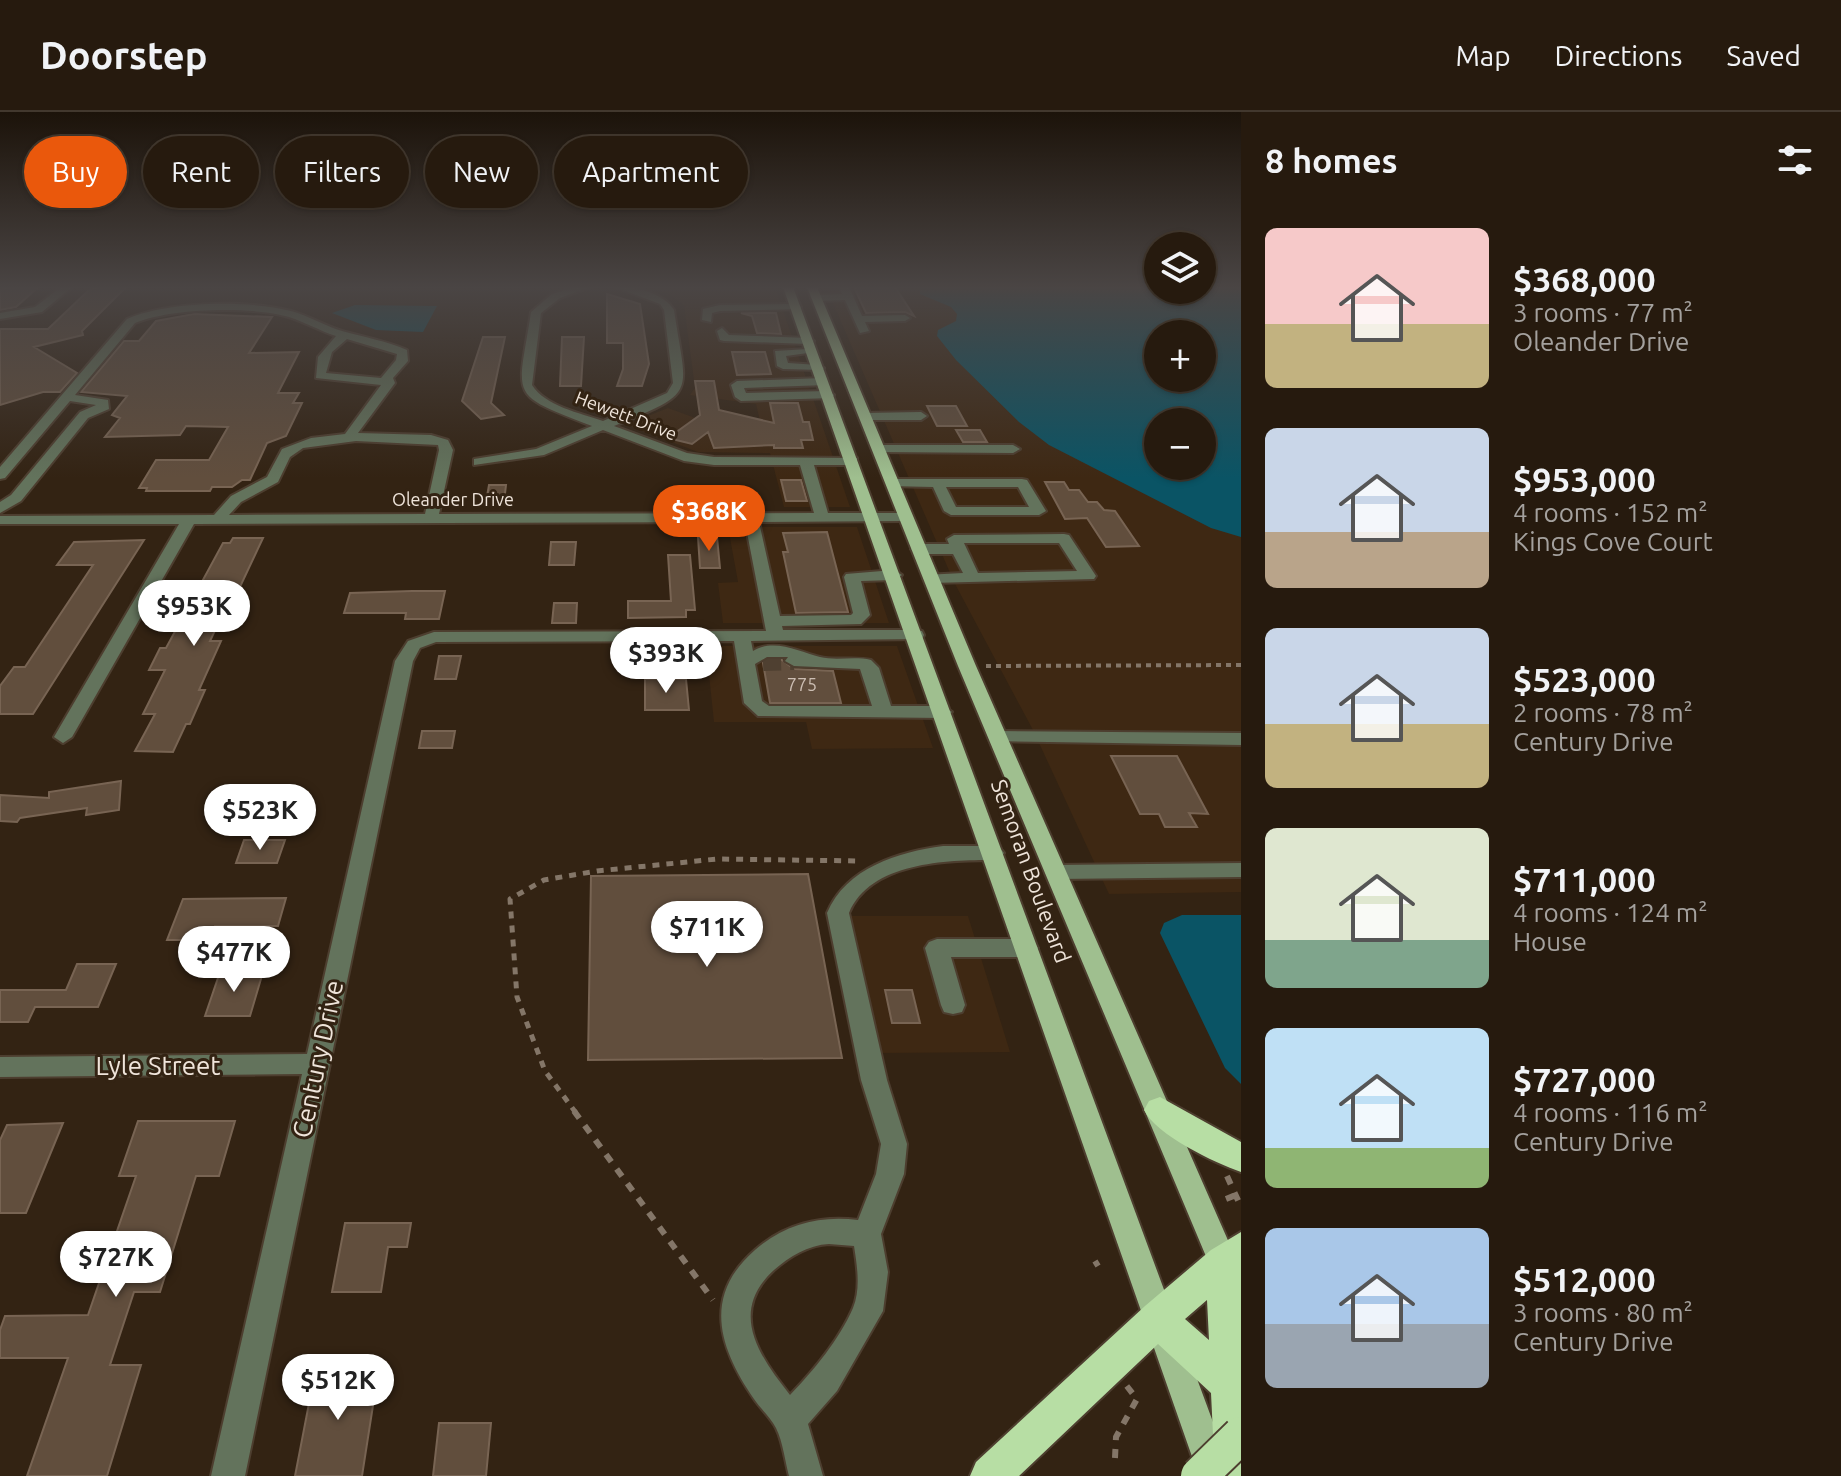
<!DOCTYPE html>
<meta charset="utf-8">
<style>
:root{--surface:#261a0e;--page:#32271c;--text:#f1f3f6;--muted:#a4a19e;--line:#42382e;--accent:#ea580c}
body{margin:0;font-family:Ubuntu,sans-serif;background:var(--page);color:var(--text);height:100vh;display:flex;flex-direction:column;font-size:30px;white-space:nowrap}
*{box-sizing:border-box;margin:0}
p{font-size:26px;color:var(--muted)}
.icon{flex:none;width:44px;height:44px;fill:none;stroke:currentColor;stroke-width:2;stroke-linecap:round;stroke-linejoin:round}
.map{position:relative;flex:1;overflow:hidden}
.side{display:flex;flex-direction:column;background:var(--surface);width:600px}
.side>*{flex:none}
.top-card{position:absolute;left:24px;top:24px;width:760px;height:72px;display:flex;gap:16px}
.controls{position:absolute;left:1144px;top:120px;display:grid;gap:16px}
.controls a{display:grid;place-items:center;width:72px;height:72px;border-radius:50%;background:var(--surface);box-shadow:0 2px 6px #0004,0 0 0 2px var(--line);font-size:40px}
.price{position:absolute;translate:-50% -68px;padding:0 18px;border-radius:28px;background:#fff;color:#222;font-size:26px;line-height:52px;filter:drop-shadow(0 2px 4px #0008)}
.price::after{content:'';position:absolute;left:50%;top:48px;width:24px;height:18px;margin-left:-12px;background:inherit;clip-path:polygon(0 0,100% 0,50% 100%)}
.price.selected{background:var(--accent);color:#fff}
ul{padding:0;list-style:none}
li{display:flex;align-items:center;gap:24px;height:200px;padding:0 24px}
li span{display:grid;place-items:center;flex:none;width:224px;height:160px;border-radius:12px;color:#555}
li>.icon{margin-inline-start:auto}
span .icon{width:96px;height:96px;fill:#fffc;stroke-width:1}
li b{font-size:34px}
h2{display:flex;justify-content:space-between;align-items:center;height:96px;padding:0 24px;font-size:34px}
.chip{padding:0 28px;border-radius:36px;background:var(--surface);box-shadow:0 2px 6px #0004,0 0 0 2px var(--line);font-size:28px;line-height:72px}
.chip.selected{background:var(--accent);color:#fff}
header{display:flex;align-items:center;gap:48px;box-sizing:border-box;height:112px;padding:0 40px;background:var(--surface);border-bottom:2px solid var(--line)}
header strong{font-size:38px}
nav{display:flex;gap:44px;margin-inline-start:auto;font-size:28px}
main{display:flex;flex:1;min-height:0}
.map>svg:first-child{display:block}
</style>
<header>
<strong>Doorstep</strong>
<nav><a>Map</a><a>Directions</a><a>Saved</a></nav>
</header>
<main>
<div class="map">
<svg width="1241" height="1364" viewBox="0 0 1241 1364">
<rect width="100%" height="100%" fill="#332313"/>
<path fill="#3e2813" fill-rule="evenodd" d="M648,175H775L850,395H784L770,341L698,340L632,315L633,310L668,296L717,314L761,313L756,292L690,283L695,276L684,193L669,182Z
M826,175H1158V178H1202V175H1241V780L1109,782L1033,618L954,470ZM1158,222H1202V266H1158ZM1158,310H1202V354H1158Z
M728,415H857L889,511H723L718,471L738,470Z
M706,534H897L933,636L812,637L806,610H714Z
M847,804H968L1010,940L876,941Z"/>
<path fill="#0a5465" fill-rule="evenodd" d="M920,175H1158V178H1202V175H1241V425L1211,416L1049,333L1019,310L956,248L937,224L938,218L956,209L957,202L951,195L920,182ZM1202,222V266H1158V222ZM1202,310V354H1158V310Z
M355,193L437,194L423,220L376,218L332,201Z
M1182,803H1241V972L1225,956L1160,821L1164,811Z"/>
<path fill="#614e3d" stroke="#786453" stroke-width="2" d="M10,175H37V176L16,195L0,198V178Z
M100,175H126L82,219L83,223L34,235L77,261L60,280H43L0,293V217H48L89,178Z
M854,175H895L914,204L905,200L866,201Z
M607,182L640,192L649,252L642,274H617L623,257V231H607Z
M741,201H776L781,222L757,221L752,204Z
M194,202L272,205L249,241L299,240L278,281H299L293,291H302L286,324L267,331L250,368H242L232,375H212L210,379H146L147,376H139L156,348H209L228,315L186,314L180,323L105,325L120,306L112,303L127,284L81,280L124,229H139L156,209Z
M483,225H505L491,291L504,303L481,307L462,289Z
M562,225H584L581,274H560Z
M732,240H765L771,262L737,263Z
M695,269H714L719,298L774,311L770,291H798L803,310H809L813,328H801L803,336H774V333L714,336L708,320L692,332L668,326L700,303Z
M927,294H956L967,314H937Z
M956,318H980L987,330H963Z
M781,368H801L807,389H786Z
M1045,370H1064L1069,378H1079L1088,390H1097L1104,398L1115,399L1139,434L1106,435L1087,406L1065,407Z
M489,373H506L504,390H486Z
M827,420L848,500L796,501L783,440H788L783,421Z
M698,425H717L720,456H700Z
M233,426H263L239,477H231L216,510H219L210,529H221L199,578H205L190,612H186L173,640L135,639L155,602H143L165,558H149L160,536H166L223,431H230Z
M144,428L33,602H0V574L14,555H25L93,453H57L74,430Z
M551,430H576L574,453H549Z
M668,443H690L695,498H686V505L628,506V489H671Z
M412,479H445L439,507H405L406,501H344L350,481Z
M554,491H577L576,511H552Z
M439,544H461L456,567H435Z
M768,548H782L794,557L833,559L841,591H770L763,551Z
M645,567H686L689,598H645Z
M422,619H455L452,636H419Z
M1111,644H1177L1208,702L1189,701L1197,715H1165L1159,702H1140Z
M121,669L119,698L86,703L87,696L20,706L17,710L0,709V683L49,686V680Z
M244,728H285L277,751H236Z
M808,762L842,946L588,948L591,764Z
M286,786L278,814H215L211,828H167L183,787Z
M77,852H116L98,895H35L28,910H0V878H66Z
M220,860H263L250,904H205Z
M885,878H912L920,911H892Z
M138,1009H235L219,1064H196L160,1180H134L110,1253H141L107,1364H27L68,1246H0V1218L5,1204L88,1203L136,1064H119Z
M63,1011L26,1101H0V1028L7,1013Z
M345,1111H411L407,1135H388L381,1180H332Z
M316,1255H379L362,1364H295Z
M439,1311H491L486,1364H433Z"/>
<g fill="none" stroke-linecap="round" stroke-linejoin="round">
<path stroke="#4f4031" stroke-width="18" stroke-dasharray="18 9" stroke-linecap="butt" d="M763,550L794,549"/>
<g stroke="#4d3e2f" stroke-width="4">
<path id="minor" d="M61,175H72L42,200L0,207V201L35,195Z
M576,175H590L560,186L541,201L532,273C545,294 580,301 603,309L667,281L673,271L664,198L660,192L615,175C634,174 664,181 674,198C687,285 699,279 614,314L687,341L714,345L857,346V352L852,353H814L828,401H906L913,405L906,409L759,410L780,504L851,503L853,501L844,465L846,462L894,458L902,463L894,468L861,469L870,503L861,512L782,514L783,518H916L922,519L924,523L922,527L751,529L753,539C774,526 800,540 820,545C836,549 855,544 871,548L879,556L891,594H943L952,600L943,606L758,604L744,591L734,529L436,530L420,536L413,549L245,1364H211L302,962L0,965V945L307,942L395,549L408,529L434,520L766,519L745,410L194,412L72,625L63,631L54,625L179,412H0V404L214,403L231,384L267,365L282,337L311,326L345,322L381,273L316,266L318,245L336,224C320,219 305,210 289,205C251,194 171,196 135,211L75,283L108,288L109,297L88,306L21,389L0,401V390L11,383L80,300L96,293L70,289L5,366L0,367V355L127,207C169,189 247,188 291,199C309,204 325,214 342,219C364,225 386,229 407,238L408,249L393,266L395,271L358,321L431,323L448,328L453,338L439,402L814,401L800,353H714L684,349L603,318L544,343L474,353V347L536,337L592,314C506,281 518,287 531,200L552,182ZM347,227L397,242L396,248L381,266L326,261L332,240ZM356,329L438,333L439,338L425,402L229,403L241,390L278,370L290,345L303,336ZM767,545H788L785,549L794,554L860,557L872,594H769L762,589L755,552Z
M839,175H849L862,204L905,203L910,206L905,209L865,210L869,219L860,221L845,188L816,189L811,186L816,183L842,182Z
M796,192L801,195L800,197L720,199L712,201L711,210L702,208L703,197L720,193Z
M722,216L729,223L808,226L814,229L808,232L724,229L720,228L717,219Z
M808,237V241L786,244L788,251L818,253L824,256L822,258L783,257L777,254L775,239Z
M823,266L827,267V273L744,276L746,281L828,279L834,283L832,286L741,289L735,285L731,273L737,269Z
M865,301L921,300L927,304L921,308H861V302Z
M879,333H1013L1020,337L1013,341L874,340V334Z
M893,367H1022L1027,368L1046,399L1039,403H951L944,399L933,375L888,374L886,371ZM946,375H1018L1029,395H956Z
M1064,422L1069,423L1096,464L1094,467L931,471L923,466L925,463L963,461L953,442H919L911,437L919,432H949L947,427L954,423ZM964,431H1059L1077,459L978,461Z
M998,619L1241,621V633L991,629L989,625Z
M943,734H993L1000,736L1004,741L1000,746L993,748C947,748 870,750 849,801L887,968L907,1032L904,1062L881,1122L888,1160L883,1199L837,1279L808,1312L823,1364H789C785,1349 783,1330 776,1316C771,1306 760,1296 754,1287C719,1236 702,1184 755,1138C784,1112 821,1103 858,1108L876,1062L881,1032L861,968L827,801C846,756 898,740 943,734ZM829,1132L854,1134C857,1153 861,1177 853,1196C839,1228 814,1258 790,1283C759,1244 728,1200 774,1158C789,1145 808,1133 829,1132Z
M1241,751V765L1056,767L1048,765L1045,760L1048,755L1056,753Z
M937,827H1026L1034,830L1038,836L1034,842L1026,845H951L965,893L962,900L953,902L944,900L941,893L925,836L929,830Z"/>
</g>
<g stroke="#4d3e2f" stroke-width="4">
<path id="major" d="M783,175H793L1230,1356L1226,1364H1200L1196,1356Z
M807,175H817L976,554L1241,1158V1207L1230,1202L1226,1192L958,554Z"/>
</g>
<g stroke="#4d3e2f" stroke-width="4">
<path id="highway" d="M1160,985L1241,1030V1060C1215,1051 1156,1023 1144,998L1149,989Z
M1241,1120V1364H1215L1211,1281L1158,1232L1019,1364H970L976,1350L1145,1194L1211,1138ZM1207,1188L1209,1228L1185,1207Z"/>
</g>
<path stroke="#847668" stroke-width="4" stroke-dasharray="5 5" stroke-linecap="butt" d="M986,554L1241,553"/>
<path stroke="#847668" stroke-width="5" stroke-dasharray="7 7" stroke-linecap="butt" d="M576,1001L545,959L517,885L510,787L544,768L597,759L717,747L862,749"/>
<path stroke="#847668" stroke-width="6" stroke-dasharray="9 9" stroke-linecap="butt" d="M574,999L713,1188
M1227,1064L1241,1095
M1226,1087L1236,1083
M1094,1153L1099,1150
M1115,1346L1116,1325L1137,1287L1126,1273"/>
<use href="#minor" fill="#63735c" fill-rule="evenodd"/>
<use href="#major" fill="#9fbf8f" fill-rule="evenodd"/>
<use href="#highway" fill="#b7dea4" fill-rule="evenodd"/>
<g stroke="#4d3e2f" stroke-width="40" stroke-linecap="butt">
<path id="highway-bridge" d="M1199,1364L1241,1323"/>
</g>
<use href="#highway-bridge" stroke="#b7dea4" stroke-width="36"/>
</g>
<linearGradient id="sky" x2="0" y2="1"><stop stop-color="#1c130a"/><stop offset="0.48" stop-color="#4a4544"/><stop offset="1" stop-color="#4a4544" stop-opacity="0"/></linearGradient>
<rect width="1241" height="366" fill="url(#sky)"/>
<g text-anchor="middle" stroke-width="6" stroke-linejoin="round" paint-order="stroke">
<g font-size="18" fill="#efe4da" stroke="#332313">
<text transform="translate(626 304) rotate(21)" y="6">Hewett Drive</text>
<text x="453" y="394">Oleander Drive</text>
</g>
<g font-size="18" fill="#ccbeb3">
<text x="802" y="579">775</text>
</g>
<g font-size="22" fill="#efe4da" stroke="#332313">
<text transform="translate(1031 759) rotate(70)" y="8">Semoran Boulevard</text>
</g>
<g font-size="26" fill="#efe4da" stroke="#332313">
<text transform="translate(318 947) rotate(-78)" y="9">Century Drive</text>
<text x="158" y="963">Lyle Street</text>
</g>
</g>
</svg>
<div class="controls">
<a><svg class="icon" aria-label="layers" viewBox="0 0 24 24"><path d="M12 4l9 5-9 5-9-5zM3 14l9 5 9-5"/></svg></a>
<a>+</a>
<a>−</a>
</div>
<b class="price selected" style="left:709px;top:441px">$368K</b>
<b class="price" style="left:194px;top:536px">$953K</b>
<b class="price" style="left:666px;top:583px">$393K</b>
<b class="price" style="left:260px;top:740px">$523K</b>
<b class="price" style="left:707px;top:857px">$711K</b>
<b class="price" style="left:234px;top:882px">$477K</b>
<b class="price" style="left:116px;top:1187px">$727K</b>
<b class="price" style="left:338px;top:1310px">$512K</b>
<div class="top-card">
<a class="chip selected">Buy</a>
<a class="chip">Rent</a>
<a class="chip">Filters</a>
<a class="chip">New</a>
<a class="chip">Apartment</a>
</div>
</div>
<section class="side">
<h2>8 homes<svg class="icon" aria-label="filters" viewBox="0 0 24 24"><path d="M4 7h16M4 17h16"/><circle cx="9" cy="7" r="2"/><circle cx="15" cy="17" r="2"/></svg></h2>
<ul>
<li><span style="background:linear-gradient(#f6c9c9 60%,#c2b280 0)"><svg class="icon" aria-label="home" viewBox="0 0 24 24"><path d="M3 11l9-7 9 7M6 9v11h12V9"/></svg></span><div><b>$368,000</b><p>3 rooms · 77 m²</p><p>Oleander Drive</p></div></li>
<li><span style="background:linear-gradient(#c9d6e8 65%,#b9a48a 0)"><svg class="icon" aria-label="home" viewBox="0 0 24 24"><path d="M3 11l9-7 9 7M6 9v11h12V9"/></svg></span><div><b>$953,000</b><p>4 rooms · 152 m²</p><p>Kings Cove Court</p></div></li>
<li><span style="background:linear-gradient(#c9d6e8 60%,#c2b280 0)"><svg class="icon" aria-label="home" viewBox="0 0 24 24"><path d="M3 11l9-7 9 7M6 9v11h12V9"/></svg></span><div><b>$523,000</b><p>2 rooms · 78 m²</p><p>Century Drive</p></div></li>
<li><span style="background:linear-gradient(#dfe7d0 70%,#7fa58c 0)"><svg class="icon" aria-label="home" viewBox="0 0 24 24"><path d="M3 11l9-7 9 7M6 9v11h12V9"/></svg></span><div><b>$711,000</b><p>4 rooms · 124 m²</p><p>House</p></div></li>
<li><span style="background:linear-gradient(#bfe0f5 75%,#8fb573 0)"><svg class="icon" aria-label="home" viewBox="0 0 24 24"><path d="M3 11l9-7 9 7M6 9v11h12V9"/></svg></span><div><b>$727,000</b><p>4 rooms · 116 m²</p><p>Century Drive</p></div></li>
<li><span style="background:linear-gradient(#a9c7e8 60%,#9aa5b1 0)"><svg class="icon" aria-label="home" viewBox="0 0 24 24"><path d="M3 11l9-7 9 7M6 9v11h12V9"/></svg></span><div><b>$512,000</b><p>3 rooms · 80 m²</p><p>Century Drive</p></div></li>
</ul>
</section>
</main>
